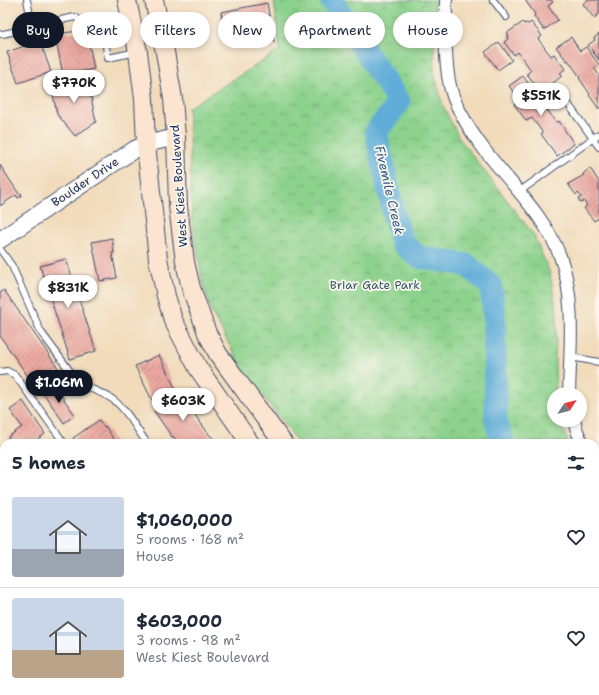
<!DOCTYPE html>
<meta charset="utf-8">
<style>
:root{--surface:#fff;--page:#f2f2f3;--text:#1f2937;--muted:#747a83;--line:#e0e1e3;--accent:#111827}
body{margin:0;font-family:"Shantell Sans",sans-serif;background:var(--page);color:var(--text);height:100vh;display:flex;flex-direction:column;font-size:15px;white-space:nowrap}
*{box-sizing:border-box;margin:0}
p{font-size:13px;color:var(--muted)}
.icon{flex:none;width:22px;height:22px;fill:none;stroke:currentColor;stroke-width:2;stroke-linecap:round;stroke-linejoin:round}
.map{position:relative;flex:1;overflow:hidden}
.panel{position:absolute;left:0px;top:439px;width:599px;height:256px;display:flex;flex-direction:column;background:var(--surface);border-radius:12px 12px 0 0;box-shadow:0 2px 6px #0003}
.panel>*{flex:none}
.banner{position:absolute;left:12px;top:12px;width:575px;height:36px;display:flex;gap:8px}
.needle{width:26px;rotate:54deg}
.controls{position:absolute;left:547px;top:387px;display:grid;gap:8px}
.controls a{display:grid;place-items:center;width:40px;height:40px;border-radius:50%;background:var(--surface);box-shadow:0 2px 6px #0003;font-size:20px}
.price{position:absolute;translate:-50% -34px;padding:0 9px;border-radius:14px;background:#fff;color:#222;font-size:13px;line-height:26px;filter:drop-shadow(0 1px 2px #0008)}
.price::after{content:'';position:absolute;left:50%;top:24px;width:12px;height:9px;margin-left:-6px;background:inherit;clip-path:polygon(0 0,100% 0,50% 100%)}
.price.active{background:var(--accent);color:#fff}
ul{padding:0;list-style:none}
li{display:flex;align-items:center;gap:12px;height:100px;padding:0 12px}
li+li{border-top:1px solid var(--line)}
li span{display:grid;place-items:center;flex:none;width:112px;height:80px;border-radius:4px;color:#555}
li>.icon{margin-inline-start:auto}
span .icon{width:48px;height:48px;fill:#fffc;stroke-width:1}
li b{font-size:17px}
h2{display:flex;justify-content:space-between;align-items:center;height:48px;padding:0 12px;font-size:17px}
.chip{padding:0 14px;border-radius:18px;background:var(--surface);box-shadow:0 2px 6px #0003;font-size:14px;line-height:36px}
.chip.active{background:var(--accent);color:#fff}
.map>svg:first-child{display:block}
</style>
<div class="map">
<svg width="599" height="695" viewBox="0 0 599 695">
<defs>
<pattern id="park-crowns" width="20" height="18" patternUnits="userSpaceOnUse"><rect width="20" height="18" fill="#8cd28c"/><path d="M2 6a3 3 0 1 1 6 0M12 15a3 3 0 1 1 6 0" fill="none" stroke="#72ab76"/></pattern>
<pattern id="building-hatch" width="6" height="6" patternUnits="userSpaceOnUse"><rect width="6" height="6" fill="#eca9a0"/><path d="M-1 1l2-2M0 6l6-6M5 7l2-2" fill="none" stroke="#be8a86"/></pattern>
</defs>
<rect width="100%" height="100%" fill="#fbf7ec"/>
<filter id="ink" filterUnits="userSpaceOnUse"><feTurbulence type="fractalNoise" baseFrequency=".025" numOctaves="2"/><feDisplacementMap in="SourceGraphic" scale="8" xChannelSelector="R" yChannelSelector="G"/><feConvolveMatrix kernelMatrix="1 2 1 2 8 2 1 2 1" color-interpolation-filters="sRGB"/></filter>
<filter id="wash" filterUnits="userSpaceOnUse"><feTurbulence type="fractalNoise" baseFrequency=".012" numOctaves="4" result="noise"/><feDisplacementMap in="SourceGraphic" scale="16" xChannelSelector="R" yChannelSelector="G"/><feGaussianBlur stdDeviation="0.9" result="paint"/><feColorMatrix in="noise" values="0 0 0 0 0 0 0 0 0 0 0 0 0 0 0 0 0 1.4 0 .05"/><feComposite in="paint" operator="in"/></filter>
<g filter="url(#wash)">
<rect width="100%" height="100%" fill="#f1dbbb"/>
<path fill="url(#park-crowns)" stroke="#548075" d="M274,0H435L434,72L443,106L459,138L533,234L550,273L557,314L555,363L556,394H554V420H560L568,443H298L241,366L212,313L202,280L192,220L188,108L280,50Z
M595,488L599,494V695H481L478,691H595Z"/>
<g fill="none" stroke-linecap="round" stroke-linejoin="round">
<path stroke="#5eadd8" stroke-width="23" d="M331,0L399,102L376,132L394,215L402,243L419,257L467,265L491,286L494,313L496,422L503,443
M595,667L599,669"/>
</g>
<g id="blocks">
<path fill="url(#building-hatch)" d="M525,0H551L553,2L548,6L558,20L544,30L534,16L535,14Z
M587,0H599V14L594,18L583,4Z
M267,3L274,42L262,45L260,34L225,40L221,12Z
M89,17L98,24L88,38L94,69L63,75L55,35L44,37L43,28L55,25L56,34L79,31Z
M523,22L524,24L526,23L528,24L531,22L542,36L538,39L551,56L554,54L565,69L560,73L562,76L546,88L543,85L538,88L527,74L531,70L518,52L514,55L504,42L508,39L507,37L509,35L507,33Z
M599,34V60L588,45L595,40L594,38Z
M571,37L580,51L586,47L599,65L594,68L599,75V109L589,95L590,94L579,78L580,77L568,60L567,61L556,47Z
M40,41L51,72L18,83L7,52Z
M499,42L512,60L498,70L485,52Z
M523,76L534,91L530,93L536,101L538,100L541,104L539,106L542,110L545,107L557,123L559,121L574,144L557,156L541,134L543,133L532,118L526,121L514,104L519,100L509,86Z
M87,77L96,122L75,136L57,114L51,84Z
M0,165L19,194L21,193L22,196L18,198L16,195L0,206Z
M590,168L599,182V218L594,221L584,208L587,206L584,201L581,203L578,199L581,197L578,193L576,195L568,184L584,175L583,174Z
M112,238L114,253H112L117,278L100,281L92,242Z
M66,259L96,351L70,359L40,266Z
M4,290L60,371L36,388L0,336V293Z
M159,355L177,392L153,402L135,366Z
M49,386L54,393L58,391L75,415L64,423L42,391Z
M179,393L208,433L217,443H178L173,436L172,437L154,411Z
M23,401L45,434L32,443H12L8,437L22,427L10,410Z
M99,420L104,427L105,426L116,443H77L73,438Z
M0,451L4,457V466L0,469Z
M4,565V590L0,584V568Z
M115,691H133L130,695H120Z
M191,691H222L224,692L221,695H196Z
M338,691H385L388,695H340Z"/>
</g>
</g>
<g filter="url(#ink)">
<use href="#blocks" fill-opacity="0" stroke="#3b496c" stroke-width="1"/>
<g fill="none" stroke-linecap="round" stroke-linejoin="round">
<g stroke="#3b496c" stroke-width="8">
<path id="service" d="M493,0L506,17
M51,22L75,17L84,23
M94,30L104,35L108,58L137,52
M0,34C6,34 11,32 16,31C35,25 30,16 27,0
M561,94L599,147
M519,192L599,134
M0,249L12,266L41,332L78,382C89,389 102,392 112,399C126,408 137,430 147,443
M570,357L599,362
M0,372L7,371L15,375L64,443
M0,644L4,645"/>
</g>
<g stroke="#3b496c" stroke-width="14">
<path id="minor" d="M446,0C446,27 444,55 449,81C451,93 456,105 462,115C488,166 540,203 560,256C576,299 570,349 569,394
M574,420L577,431L582,443
M595,464L599,470
M0,527L4,524"/>
</g>
<g stroke="#3b496c" stroke-width="18">
<path id="tertiary" d="M0,240L135,149L146,144L176,137"/>
</g>
<g stroke="#3b496c" stroke-width="20">
<path id="secondary" d="M127,0L138,52L144,99L146,144L158,259L166,296L173,320L198,368L250,443
M154,0L165,52L173,99L176,137L178,206L185,262L191,288L207,333L218,354L283,443
M430,691L433,695
M463,691L466,695"/>
</g>
<use href="#service" stroke="#fff" stroke-width="6"/>
<use href="#minor" stroke="#fff" stroke-width="12"/>
<use href="#tertiary" stroke="#fff" stroke-width="16"/>
<use href="#secondary" stroke="#fce5d0" stroke-width="18"/>
</g>
</g>
<g text-anchor="middle" stroke-width="3.5" stroke-linejoin="round" paint-order="stroke">
<g font-size="12" fill="#1b2f5e" stroke="#fbf7ec">
<text transform="translate(85 182) rotate(-34)" y="4">Boulder Drive</text>
<text transform="translate(179 186) rotate(-94)" y="4">West Kiest Boulevard</text>
</g>
<g font-size="12" fill="#37586a" stroke="#fbf7ec">
<text x="375" y="289">Briar Gate Park</text>
</g>
<g font-size="13" font-style="italic" fill="#325b89" stroke="#fbf7ec">
<text transform="translate(390 190) rotate(77)" y="5">Fivemile Creek</text>
</g>
</g>
</svg>
<div class="controls">
<a><svg class="needle" viewBox="-14 -14 28 28"><path d="M0-13l5 13h-10z" fill="#e53935"/><path d="M0 13l5-13h-10z" fill="#747a83"/></svg></a>
</div>
<b class="price" style="left:74px;top:104px">$770K</b>
<b class="price" style="left:541px;top:117px">$551K</b>
<b class="price" style="left:68px;top:309px">$831K</b>
<b class="price active" style="left:59px;top:404px">$1.06M</b>
<b class="price" style="left:183px;top:422px">$603K</b>
<div class="banner">
<a class="chip active">Buy</a>
<a class="chip">Rent</a>
<a class="chip">Filters</a>
<a class="chip">New</a>
<a class="chip">Apartment</a>
<a class="chip">House</a>
</div>
<section class="panel">
<h2>5 homes<svg class="icon" aria-label="filters" viewBox="0 0 24 24"><path d="M4 7h16M4 17h16"/><circle cx="9" cy="7" r="2"/><circle cx="15" cy="17" r="2"/></svg></h2>
<ul>
<li><span style="background:linear-gradient(#c9d6e8 65%,#9aa5b1 0)"><svg class="icon" aria-label="home" viewBox="0 0 24 24"><path d="M3 11l9-7 9 7M6 9v11h12V9"/></svg></span><div><b>$1,060,000</b><p>5 rooms · 168 m²</p><p>House</p></div><svg class="icon" aria-label="heart" viewBox="0 0 24 24"><path d="M12 20l-8-8c-3-5 5-10 8-4 3-6 11-1 8 4z"/></svg></li>
<li><span style="background:linear-gradient(#c9d6e8 65%,#b9a48a 0)"><svg class="icon" aria-label="home" viewBox="0 0 24 24"><path d="M3 11l9-7 9 7M6 9v11h12V9"/></svg></span><div><b>$603,000</b><p>3 rooms · 98 m²</p><p>West Kiest Boulevard</p></div><svg class="icon" aria-label="heart" viewBox="0 0 24 24"><path d="M12 20l-8-8c-3-5 5-10 8-4 3-6 11-1 8 4z"/></svg></li>
</ul>
</section>
</div>
